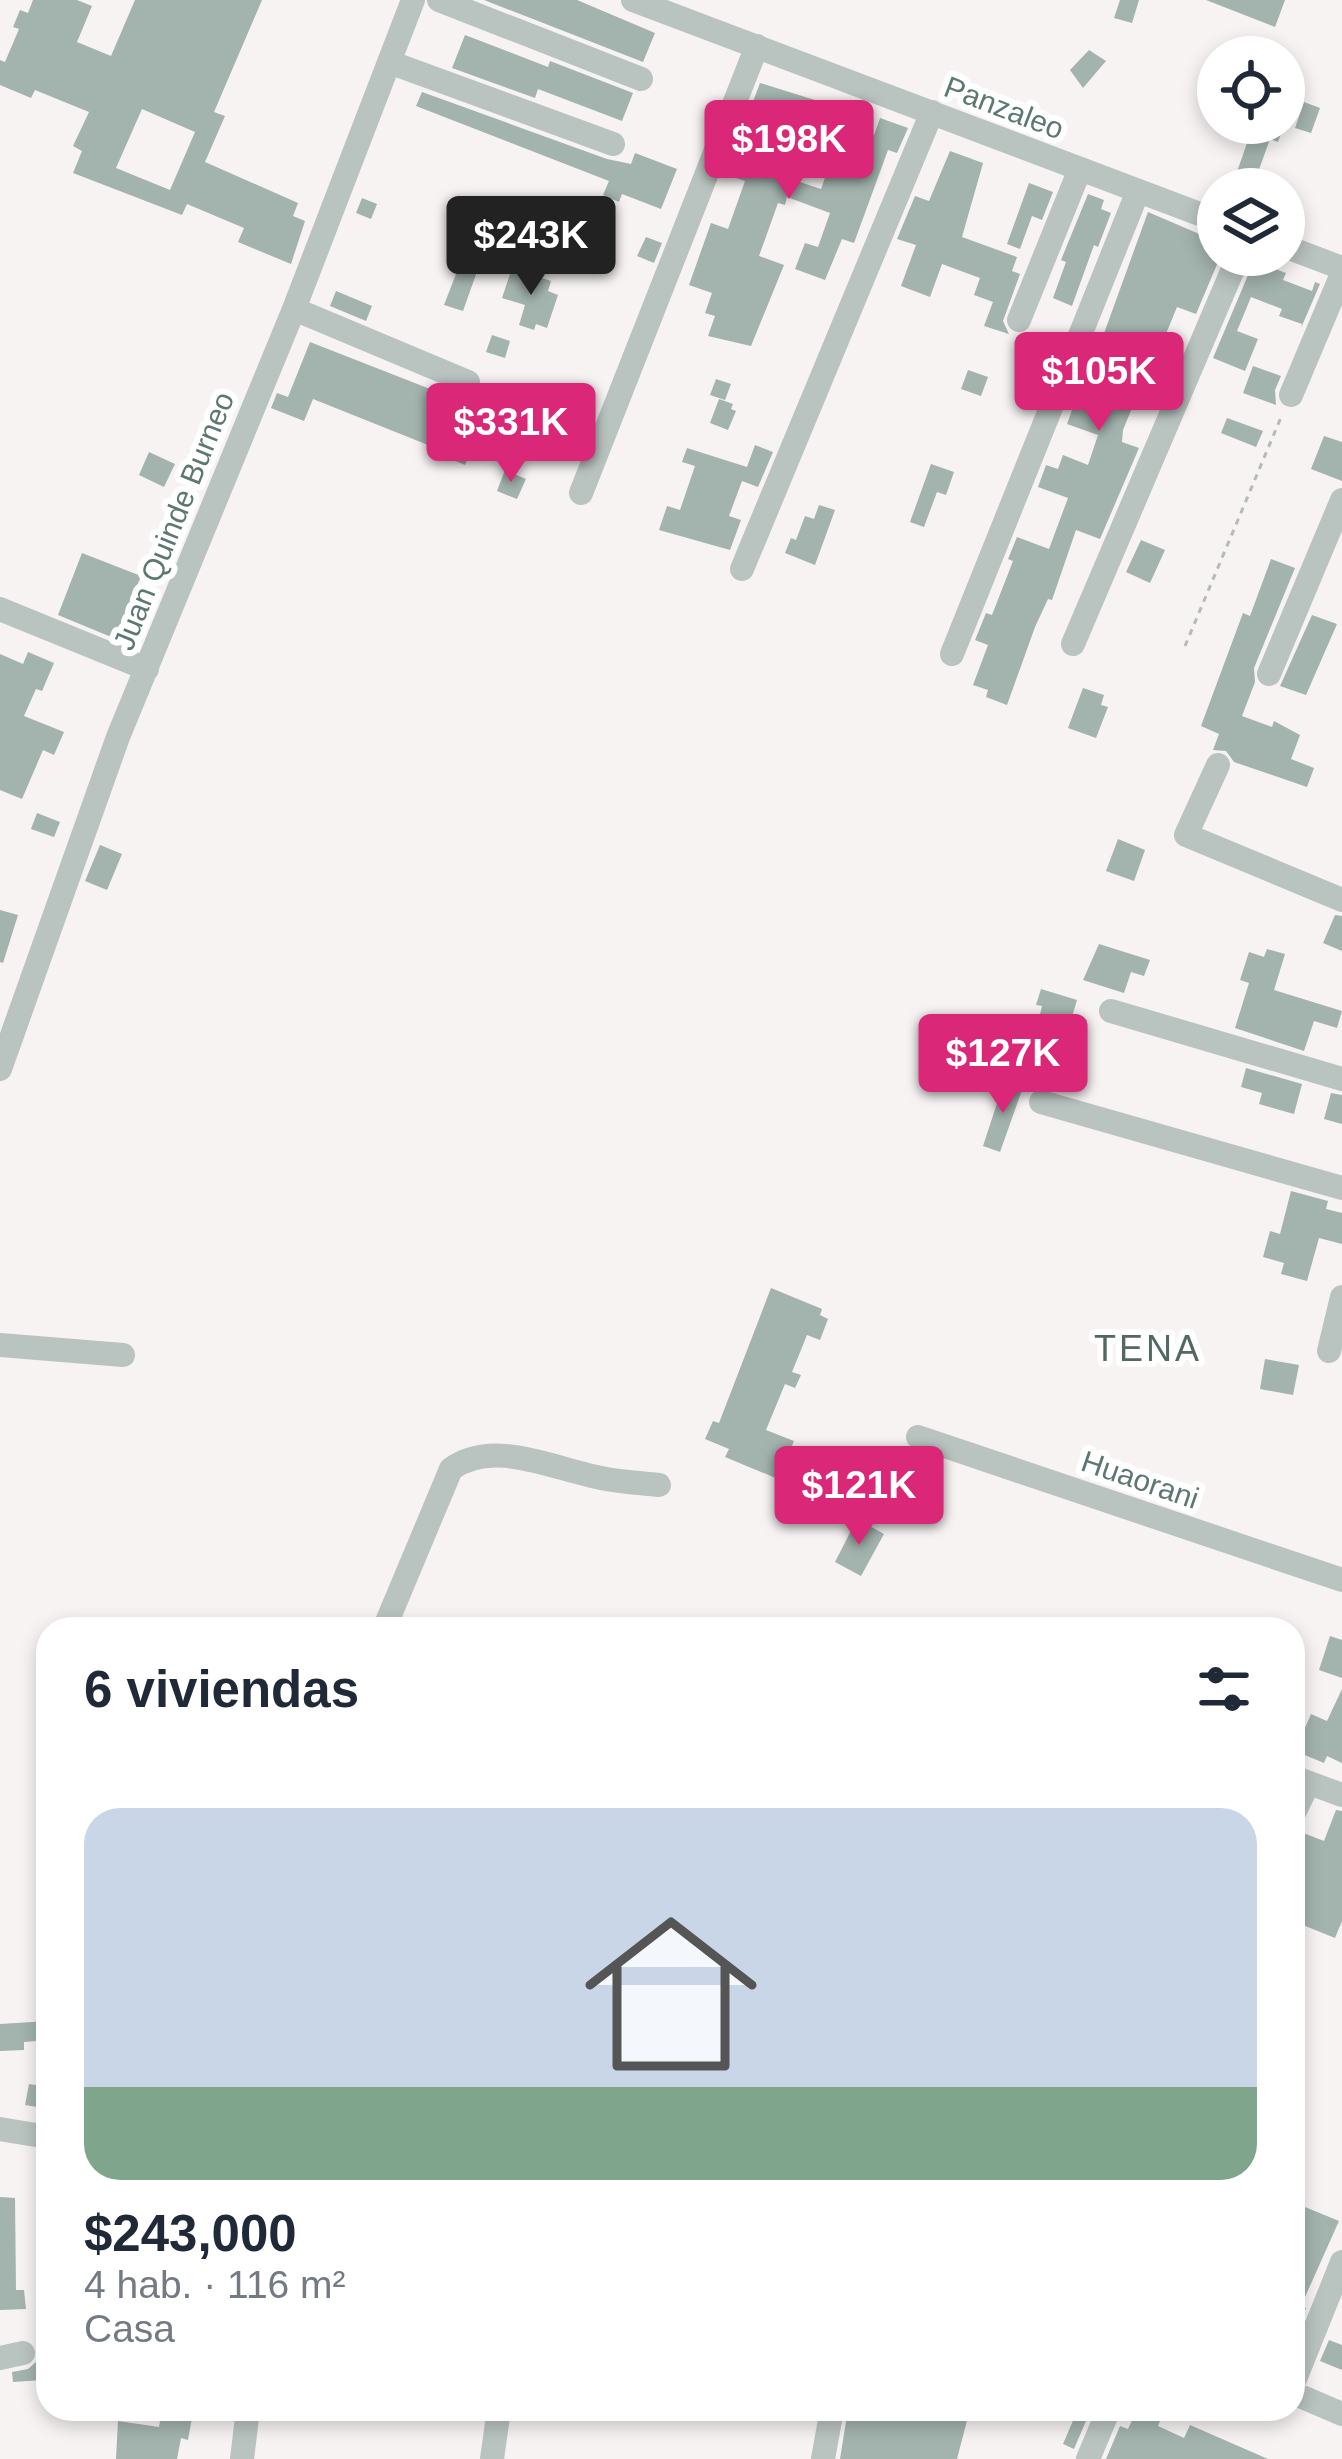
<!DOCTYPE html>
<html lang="es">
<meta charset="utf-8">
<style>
:root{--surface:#fff;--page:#f2f2f3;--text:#1f2937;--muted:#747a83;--line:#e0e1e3;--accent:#db2777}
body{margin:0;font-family:Arial,sans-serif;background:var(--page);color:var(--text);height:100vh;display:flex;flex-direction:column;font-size:45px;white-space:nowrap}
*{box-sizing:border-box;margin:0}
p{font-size:39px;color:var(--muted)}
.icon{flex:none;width:66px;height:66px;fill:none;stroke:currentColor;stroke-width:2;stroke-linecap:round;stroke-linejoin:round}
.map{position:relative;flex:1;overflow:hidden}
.details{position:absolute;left:36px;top:1617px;width:1269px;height:804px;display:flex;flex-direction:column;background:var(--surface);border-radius:36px;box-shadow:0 6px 18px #0003}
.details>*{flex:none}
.controls{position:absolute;left:1197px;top:36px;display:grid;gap:24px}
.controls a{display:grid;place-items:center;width:108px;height:108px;border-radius:50%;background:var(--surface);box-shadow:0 6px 18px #0003;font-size:60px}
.price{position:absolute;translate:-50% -102px;padding:0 27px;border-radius:12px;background:var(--accent);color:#fff;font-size:39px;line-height:78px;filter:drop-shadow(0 3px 6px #0008)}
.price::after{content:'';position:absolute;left:50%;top:72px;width:36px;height:27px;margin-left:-18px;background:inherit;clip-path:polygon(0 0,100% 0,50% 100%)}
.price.on{background:#222;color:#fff}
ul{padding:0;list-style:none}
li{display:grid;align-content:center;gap:24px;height:636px;padding:0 48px}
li+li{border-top:3px solid var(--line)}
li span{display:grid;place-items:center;height:372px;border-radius:36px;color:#555}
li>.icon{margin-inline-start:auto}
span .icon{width:216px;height:216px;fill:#fffc;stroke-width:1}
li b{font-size:51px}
h2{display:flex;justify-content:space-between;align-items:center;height:144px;padding:0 48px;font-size:51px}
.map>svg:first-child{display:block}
</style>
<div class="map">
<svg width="1342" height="2459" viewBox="0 0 1342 2459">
<rect width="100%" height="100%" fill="#f6f3f2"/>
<path fill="#a3b3ae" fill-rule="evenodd" d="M33,0H77L92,6L77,42L111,56L135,0H262L214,112L225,116L205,162L298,203L293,216L305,221L291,264L238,242L244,228L187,204L182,215L73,173L82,151L73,146L89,112L35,90L31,98L0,85V60L5,62L19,29L13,27L20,10L28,13ZM142,109L195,132L170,190L116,168Z
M484,0H577L655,33L643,62Z
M1120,0H1139L1132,23L1114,18Z
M1206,0H1285L1275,27Z
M465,35L548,67L550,61L633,93L622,121L538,89L535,98L452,68Z
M1089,50L1106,61L1083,88L1070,70Z
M760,83L850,111L846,125L874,135L880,118L908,128L897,153L888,150L854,243L842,239L825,280L795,269L805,243L818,247L830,213L787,197L785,205L778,203L759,256L784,265L751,346L708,336L715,316L705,313L712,293L689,285L711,223L728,229L745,181L736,178L757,119L748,115ZM811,134L837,143L821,189L794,180Z
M422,92L607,159L631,164L635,153L677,169L661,209L622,194L619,202L603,195L609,181L416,106Z
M1304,102L1320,108L1311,133L1295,128Z
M1254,123H1285L1278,142L1270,139L1252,189H1231Z
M950,151L983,163L962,237L1017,257L1012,271L1020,274L1003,321L1009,334L984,326L993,302L974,295L980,278L942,264L930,297L901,286L916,245L897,239L915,196L929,201Z
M1029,183L1053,192L1042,220L1032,216L1020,249L1007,244Z
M1088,194L1104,200L1101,209L1111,213L1098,247L1094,245L1072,306L1053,298L1066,262L1061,260Z
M362,198L377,204L371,219L356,213Z
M1148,212L1218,242L1221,255L1196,314L1177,307L1163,341L1181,348L1173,367L1152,359L1123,430L1122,442L1139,448L1100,539L1076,530L1052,600L1048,599L1035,627L1007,705L986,697L988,690L973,685L988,645L975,640L986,613L992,615L1013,561L1008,559L1017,537L1049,549L1068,498L1038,487L1046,465L1058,469L1063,455L1088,465L1098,435L1067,424L1072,410L1068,409L1079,381L1086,383Z
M646,237L662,243L654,263L637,256Z
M468,243L485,249L463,311L444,305Z
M1254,261L1286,273L1283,280L1312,291L1315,282L1320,284L1301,328L1302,324L1279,316L1282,309L1251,297L1237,331L1258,339L1245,371L1213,358Z
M512,268L551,281L548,291L558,295L547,328L536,324L534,330L519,325L525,305L502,298Z
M336,291L372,306L366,321L330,306Z
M492,335L510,341L505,358L486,352Z
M310,342L448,396L428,445L313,399L304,421L271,408L277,393L288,397Z
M1253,366L1281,376L1275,390L1276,405L1243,393Z
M968,370L988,377L981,396L961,389Z
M716,379L731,384L725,400L710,395Z
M531,387L576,404L565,433L520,417Z
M719,399L733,404L731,409L736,411L728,430L710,423Z
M1227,418L1263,431L1256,447L1221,433Z
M1324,436L1342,442V481L1311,469Z
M445,438L472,449L465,465L439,454Z
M755,445L773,452L758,487L742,481L729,516L741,520L730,550L659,530L667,506L680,510L695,466L682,462L687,448L747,467Z
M149,452L175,464L164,487L139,475Z
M931,464L954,472L946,495L937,492L924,527L910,522Z
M505,470L526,479L517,499L497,491Z
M819,505L835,510L815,565L785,553L791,538L796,540L805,516L814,519Z
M1141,540L1165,550L1150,583L1126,572Z
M82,553L141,576L116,639L58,615Z
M1271,559L1295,568L1254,668L1255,682L1242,716L1272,727L1274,721L1300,735L1291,759L1314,768L1307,787L1234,762L1226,751L1213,750L1219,734L1201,726L1243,613L1250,616Z
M1312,615L1337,624L1306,695L1280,686Z
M28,652L54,663L42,691L36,689L24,716L64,732L54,755L43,750L22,799L0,790V654L23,664Z
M1083,688L1104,695L1101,705L1108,707L1096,738L1068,728Z
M37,813L60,822L54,837L31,829Z
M1118,839L1145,850L1134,881L1106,871Z
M100,845L122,854L107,890L85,881Z
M0,910L18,915L3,963L0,962Z
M1335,915L1342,916V951L1323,943Z
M1099,944L1150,960L1144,976L1131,972L1124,993L1083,980Z
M1267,949L1285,954L1274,990L1342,1011L1337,1028L1314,1021L1304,1051L1235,1028L1249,983L1240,980L1249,952L1264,957Z
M1041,989L1077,1000L1072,1017L1087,1020L1082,1039L1073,1037L1070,1049L1034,1040L1042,1006L1036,1005Z
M1246,1068L1302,1084L1294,1114L1259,1104L1262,1093L1241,1087Z
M1004,1082L1023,1087L1000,1152L983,1146Z
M1331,1093L1342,1095V1124L1324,1119Z
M1291,1191L1328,1201L1326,1209L1342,1213V1244L1319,1238L1307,1281L1281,1274L1284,1263L1263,1257L1270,1231L1280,1234Z
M771,1288L822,1309L820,1315L828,1319L820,1340L807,1335L792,1372L801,1375L795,1388L785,1384L766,1430L794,1441L778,1479L725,1457L729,1449L705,1439L713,1421L719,1423Z
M1265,1359L1299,1365L1293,1395L1260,1389Z
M857,1519L884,1534L861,1576L835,1562Z
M1330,1636L1342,1640V1678L1319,1670Z
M1342,1689V1763L1327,1756L1324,1763L1295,1751L1311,1714L1327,1721Z
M1336,1810L1342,1811V1921L1335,1938L1293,1921V1845L1298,1831L1324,1841Z
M48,2021V2040L24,2042V2050L0,2051V2024Z
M29,2084L48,2087V2109L25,2105Z
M0,2197L15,2198L16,2290H24L26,2309L0,2310Z
M1305,2207L1339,2221L1301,2306L1306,2308L1293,2340V2235Z
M1329,2340L1342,2345V2370L1320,2361Z
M37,2361H41L43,2380L13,2382L12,2372L28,2369Z
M162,2409L193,2412L188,2440L181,2438L177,2459H116L118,2421L159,2427Z
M848,2409L864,2412V2409H970L957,2459H840Z
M1078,2409L1089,2414L1074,2449L1063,2444Z
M1137,2409H1165L1158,2426L1184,2438L1190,2425L1268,2459H1106L1120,2426L1128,2429Z"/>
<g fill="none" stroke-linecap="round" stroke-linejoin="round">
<path stroke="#b4bbb9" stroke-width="3" stroke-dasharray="6 6" stroke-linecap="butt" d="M1185,646L1282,415"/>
<path stroke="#b9c3c0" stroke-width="24" d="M439,0L641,79
M633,0L1218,221
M389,62L613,144
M1284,246L1342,268
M294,309L468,382
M1019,320L1080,169
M1291,395L1342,274
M581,493L757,46
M742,569L932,112
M0,609L147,669
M1073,644L1239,255
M952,654L1138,191
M1269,674L1342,500
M1218,765L1186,835L1342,900
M1111,1011L1342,1079
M0,1069L118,737L294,309L413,0
M1041,1102L1342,1188
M0,1345L123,1355
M1329,1351L1342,1297
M918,1437L1342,1580
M384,1629L451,1469C494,1438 553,1469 601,1478C620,1482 640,1483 659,1485
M1293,1777L1342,1795
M1293,1815L1308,1784
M0,2129L48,2137
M0,2358L23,2353
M1293,2384L1342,2262
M1293,2393L1342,2414
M242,2459L248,2409
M492,2459L499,2409
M823,2459L832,2409
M1088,2459L1109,2409"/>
</g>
<g text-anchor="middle" stroke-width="12" stroke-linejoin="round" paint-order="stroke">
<g font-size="30" fill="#5c7870" stroke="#fff">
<text transform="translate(1004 108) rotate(21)" y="10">Panzaleo</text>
<text transform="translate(174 521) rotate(-68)" y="10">Juan Quinde Burneo</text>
<text transform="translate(1140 1480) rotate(19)" y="10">Huaorani</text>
</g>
<g font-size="36" letter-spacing="3" fill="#526963" stroke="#fff">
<text x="1148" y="1361">TENA</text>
</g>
</g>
</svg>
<div class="controls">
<a><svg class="icon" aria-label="locate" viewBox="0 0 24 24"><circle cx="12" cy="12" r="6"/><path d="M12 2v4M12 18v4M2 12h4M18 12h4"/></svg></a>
<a><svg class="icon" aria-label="layers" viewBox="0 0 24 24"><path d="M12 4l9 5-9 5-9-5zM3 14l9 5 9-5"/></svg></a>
</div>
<b class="price" style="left:789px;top:202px">$198K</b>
<b class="price on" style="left:531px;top:298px">$243K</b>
<b class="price" style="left:1099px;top:434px">$105K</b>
<b class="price" style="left:511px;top:485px">$331K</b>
<b class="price" style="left:1003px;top:1116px">$127K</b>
<b class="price" style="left:859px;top:1548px">$121K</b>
<section class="details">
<h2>6 viviendas<svg class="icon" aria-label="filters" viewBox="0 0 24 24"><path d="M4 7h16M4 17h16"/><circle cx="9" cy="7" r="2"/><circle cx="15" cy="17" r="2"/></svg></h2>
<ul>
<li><span style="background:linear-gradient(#c9d6e8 75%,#7fa58c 0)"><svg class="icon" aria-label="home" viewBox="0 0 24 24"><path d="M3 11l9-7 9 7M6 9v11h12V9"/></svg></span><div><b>$243,000</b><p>4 hab. · 116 m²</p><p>Casa</p></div></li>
</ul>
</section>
</div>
